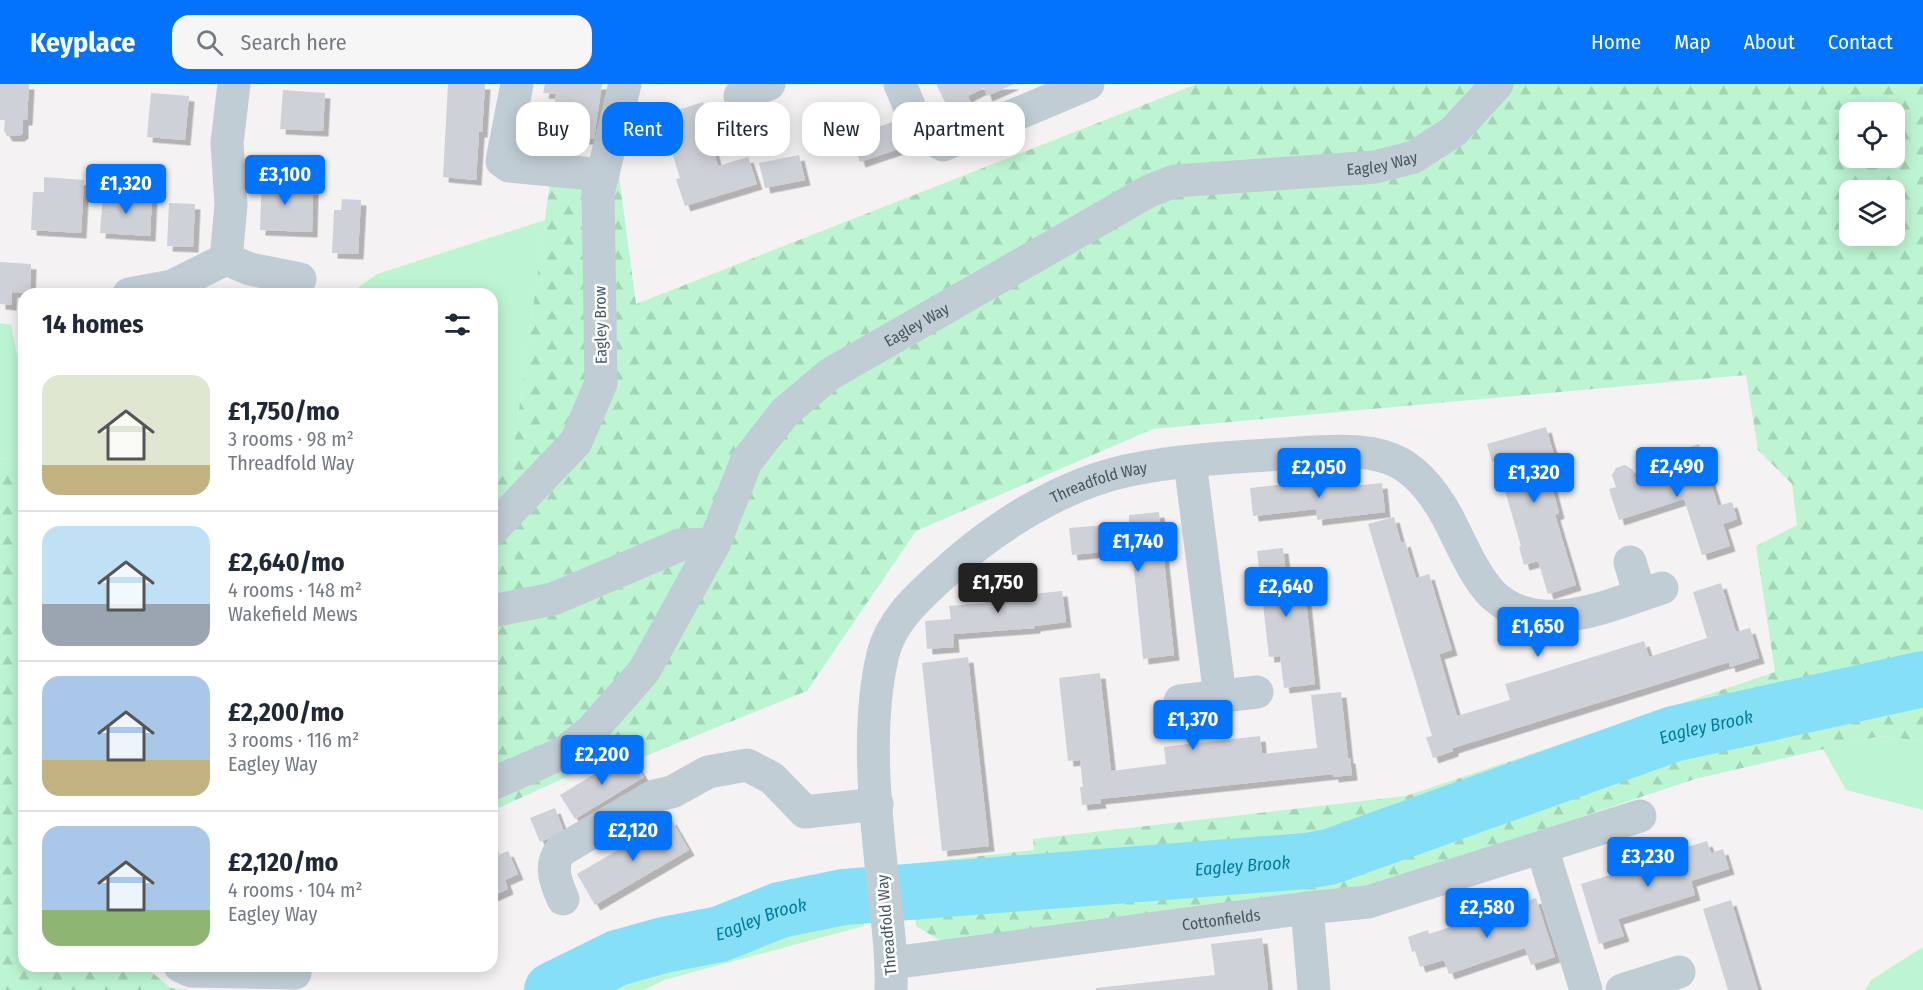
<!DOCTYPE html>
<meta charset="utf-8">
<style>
:root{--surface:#fff;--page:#f6f6f7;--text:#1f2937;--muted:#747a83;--line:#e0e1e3;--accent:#0473fc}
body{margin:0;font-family:"Fira Sans Condensed",sans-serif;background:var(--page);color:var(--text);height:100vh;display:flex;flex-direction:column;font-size:22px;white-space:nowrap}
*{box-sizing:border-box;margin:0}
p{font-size:20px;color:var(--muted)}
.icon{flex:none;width:33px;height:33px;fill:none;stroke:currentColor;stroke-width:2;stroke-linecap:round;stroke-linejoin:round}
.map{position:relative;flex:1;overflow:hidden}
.side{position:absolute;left:18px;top:204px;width:480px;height:684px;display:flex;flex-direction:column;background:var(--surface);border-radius:18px;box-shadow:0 3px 15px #0003}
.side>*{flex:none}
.top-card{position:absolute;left:516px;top:18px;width:570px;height:54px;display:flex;gap:12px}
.fabs{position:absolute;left:1839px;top:18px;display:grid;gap:12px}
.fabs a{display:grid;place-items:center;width:66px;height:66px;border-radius:12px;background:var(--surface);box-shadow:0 3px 15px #0003;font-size:30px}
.price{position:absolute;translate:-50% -51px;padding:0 14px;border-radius:6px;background:var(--accent);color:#fff;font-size:20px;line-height:39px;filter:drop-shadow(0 2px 3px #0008)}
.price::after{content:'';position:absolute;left:50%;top:36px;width:18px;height:14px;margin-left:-9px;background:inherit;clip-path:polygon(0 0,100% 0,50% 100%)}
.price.selected{background:#222;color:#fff}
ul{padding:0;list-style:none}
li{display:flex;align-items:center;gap:18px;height:150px;padding:0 24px}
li+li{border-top:2px solid var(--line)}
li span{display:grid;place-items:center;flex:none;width:168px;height:120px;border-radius:18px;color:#555}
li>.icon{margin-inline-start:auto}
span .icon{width:72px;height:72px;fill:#fffc;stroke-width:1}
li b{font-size:26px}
h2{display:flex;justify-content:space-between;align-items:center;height:72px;padding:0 24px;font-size:26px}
.tag{padding:0 21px;border-radius:18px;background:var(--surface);box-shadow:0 3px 15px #0003;font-size:21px;line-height:54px}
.tag.selected{background:var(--accent);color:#fff}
header{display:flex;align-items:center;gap:36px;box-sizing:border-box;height:84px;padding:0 30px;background:var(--accent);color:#fff}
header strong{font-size:28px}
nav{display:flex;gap:33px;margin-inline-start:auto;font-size:21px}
.search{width:420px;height:54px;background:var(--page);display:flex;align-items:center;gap:15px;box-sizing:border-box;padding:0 21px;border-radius:18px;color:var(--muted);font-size:22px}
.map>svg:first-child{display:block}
</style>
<header>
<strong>Keyplace</strong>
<div class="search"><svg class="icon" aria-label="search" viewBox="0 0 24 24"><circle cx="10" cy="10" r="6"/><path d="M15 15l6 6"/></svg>Search here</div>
<nav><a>Home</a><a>Map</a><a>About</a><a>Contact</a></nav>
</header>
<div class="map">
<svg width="1923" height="906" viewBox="0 0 1923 906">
<defs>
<pattern id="forest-firs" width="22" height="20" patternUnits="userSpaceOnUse" patternTransform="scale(1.5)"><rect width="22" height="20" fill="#bdf5d2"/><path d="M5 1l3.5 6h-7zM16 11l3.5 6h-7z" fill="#a4d4b7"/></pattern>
<filter id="shadow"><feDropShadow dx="5.5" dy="5.5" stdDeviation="0" flood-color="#0004"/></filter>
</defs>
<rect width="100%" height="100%" fill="#f4f2f2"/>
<path fill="#bdf5d2" d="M545,136L513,370L492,377V210H349L377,190Z
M0,239L11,241L24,307V382L11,375L0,374Z
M1880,652L1923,657V726L1846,706L1823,665Z
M862,790L864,842L664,896L644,906H522L562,877H586L647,849L666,851Z
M1923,863V906H1865L1871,896Z"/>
<path fill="url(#forest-firs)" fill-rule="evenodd" d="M1197,0H1923V657L1880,652L1695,695L1365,805L944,859L916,842L910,780L1034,766L1033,755L1406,712L1775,588L1756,462L1797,441L1792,400L1758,366L1746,291L1153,345L916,447L807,607L643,673L629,664L492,727V377L513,369L551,91L617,77L636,220ZM1850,28H1894V74H1850ZM1850,106H1894V152H1850Z
M0,374L11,375L24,382V882H144L171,904L191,906H0Z"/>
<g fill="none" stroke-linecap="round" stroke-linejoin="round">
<path stroke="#85e0f7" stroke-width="56" id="s1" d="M552,906L617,874L664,861L720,850L780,826L844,813L1306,777L1329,773L1673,650L1923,595"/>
</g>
<path fill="#ced1d8" filter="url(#shadow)" d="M0,0H29L27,36H23V49L19,52H7L4,47L5,36H0Z
M448,0H485L482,48H479L476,96L443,93Z
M545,0H602L594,55H534L536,43L553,44L555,30L540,29L542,21H555L556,10L543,9Z
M936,0H1014L987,12L984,4L968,12L979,36L951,49L942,32L950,28Z
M283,6L325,9L323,47L280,45Z
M151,9L189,12L185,56L147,53Z
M703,18L711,46L708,47L718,82L748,73L757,100L685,122L676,95L680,94L669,59L665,60L656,33Z
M901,35L910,61L860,78L852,52Z
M799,71L805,96L765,104L759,79Z
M262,90H288L287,104L313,105L312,148L260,146Z
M44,93L84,96L81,149L31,146L33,108H44Z
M103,111L152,113L150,152L100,149Z
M342,115L361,116L358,170L332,169L334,126H341Z
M169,119L195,120L193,163L167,162Z
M0,178L31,180L30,209L12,208L11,221L0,220Z
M1546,343L1555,375L1541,380L1542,384L1546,383L1553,406L1559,429L1555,431L1576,501L1548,510L1538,477L1524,481L1519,463L1521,462L1496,376L1492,378L1487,360Z
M1699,360L1718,422L1732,418L1737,435L1723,440L1730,462L1702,471L1684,415L1619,436L1609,405L1616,403L1612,391L1616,384L1625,381L1633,386L1637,398L1689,382L1683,365Z
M1341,391L1342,403L1382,399L1385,428L1317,436L1316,425L1253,432L1250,404L1313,397V394Z
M1159,428L1174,571L1143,575L1132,465L1072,471L1069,444L1129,439V431Z
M1394,433L1401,459L1405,457L1416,494L1429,490L1452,566L1439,570L1457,632L1510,616L1505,600L1529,593L1644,557L1649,573L1707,554L1693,508L1721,499L1736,548L1750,544L1759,574L1730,583L1729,578L1453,664V667L1433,674L1426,653L1432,652L1368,440Z
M1283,464L1286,490L1303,487L1315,600L1284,604L1280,572L1269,573L1257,467Z
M1031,498L1032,510L1062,507L1066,538L1035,542V544L953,550L954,563L927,565L925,537L951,535L949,522L985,519L984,503Z
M968,573L989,762L942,767L922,579Z
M1100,589L1111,687L1166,680L1164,663L1188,660L1260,652L1262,670L1317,664L1311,611L1341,608L1348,674H1350L1352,691L1333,693V690L1100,715L1101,719L1082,721L1080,703H1083L1080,676L1068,677L1059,594Z
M629,669L644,693L575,735L560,711Z
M555,724L564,748L540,758L530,734Z
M671,735L689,766L595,821L577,790Z
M1707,757L1711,769L1723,765L1729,785L1691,797L1695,811L1618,835L1624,852L1599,860L1581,800L1688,767L1687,763Z
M492,761L496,772L508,767L518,790L505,796L508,805L492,812Z
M1536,814L1555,873L1531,881L1525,864L1449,890L1444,876L1420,883L1415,867L1412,868L1408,853L1428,846L1429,850Z
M1731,816L1758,906H1728L1703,825Z
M1262,854L1268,906H1096V904L1215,891L1211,860Z"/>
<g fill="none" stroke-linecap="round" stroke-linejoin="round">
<g stroke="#c1cdd5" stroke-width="33">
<path d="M517,0L502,77L509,82L603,91"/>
<path d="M900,0L919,46L943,61L1088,0"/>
<path d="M740,12L769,0"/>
<path d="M226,175L250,185L300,195"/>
<path d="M129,210L172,202L226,175L231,121L227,59L234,0"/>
<path d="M1190,378L1220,612"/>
<path d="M492,446L576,358L601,299L598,109L625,0"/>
<path d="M1630,478L1640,511"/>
<path d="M492,527L553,515L680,461L714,460"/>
<path d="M1180,617L1257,608"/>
<path id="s2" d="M492,700L565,668L592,646L644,587L714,460L746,378L785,328L830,290L1149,107L1175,97L1375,83L1414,73L1454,47L1497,0"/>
<path d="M1542,764L1586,906"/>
<path d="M563,815C556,799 549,783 560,767L654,712L672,708L708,688L747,681L772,694L805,728L877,720"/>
<path d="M1307,824L1314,906"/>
<path id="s3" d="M892,879L1307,824L1368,818L1640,732"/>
<path d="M180,882L191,887L295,889"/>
<path id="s4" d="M891,906C892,870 887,834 883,798C875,726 866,641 883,570C891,538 916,515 939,494C990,446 1056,403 1125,387C1177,376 1232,373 1284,370C1316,368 1361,363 1391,375C1417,385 1435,410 1448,434C1460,457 1474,492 1493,511C1540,555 1611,520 1662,504"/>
<path d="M1622,906L1679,888"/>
</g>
</g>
<g text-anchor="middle" stroke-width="5" stroke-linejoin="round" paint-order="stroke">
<g font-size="16" fill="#475662" stroke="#fff">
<text dy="6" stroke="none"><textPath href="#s2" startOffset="1152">Eagley Way</textPath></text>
<text transform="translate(600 241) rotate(-91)" y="6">Eagley Brow</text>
<text dy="6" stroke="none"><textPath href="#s2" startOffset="648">Eagley Way</textPath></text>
<text dy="6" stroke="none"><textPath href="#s4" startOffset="622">Threadfold Way</textPath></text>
<text dy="6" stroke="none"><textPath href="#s3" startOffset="332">Cottonfields</textPath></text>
<text transform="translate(886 841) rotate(-95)" y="6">Threadfold Way</text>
</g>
<g font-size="18" font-style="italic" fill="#037b9a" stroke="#fff">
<text dy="6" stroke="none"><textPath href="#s1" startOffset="1194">Eagley Brook</textPath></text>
<text dy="6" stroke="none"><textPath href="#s1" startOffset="708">Eagley Brook</textPath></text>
<text dy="6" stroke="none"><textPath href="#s1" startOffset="222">Eagley Brook</textPath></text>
</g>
</g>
</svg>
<div class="fabs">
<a><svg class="icon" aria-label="locate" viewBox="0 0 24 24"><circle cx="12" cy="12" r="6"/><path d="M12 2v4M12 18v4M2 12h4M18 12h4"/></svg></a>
<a><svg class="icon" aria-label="layers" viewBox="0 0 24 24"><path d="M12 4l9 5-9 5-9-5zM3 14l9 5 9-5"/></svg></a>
</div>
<b class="price" style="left:285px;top:122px">£3,100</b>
<b class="price" style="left:126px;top:131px">£1,320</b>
<b class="price" style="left:1677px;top:414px">£2,490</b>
<b class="price" style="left:1319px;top:415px">£2,050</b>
<b class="price" style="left:1534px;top:420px">£1,320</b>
<b class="price" style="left:1138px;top:489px">£1,740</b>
<b class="price selected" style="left:998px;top:530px">£1,750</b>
<b class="price" style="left:1286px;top:534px">£2,640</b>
<b class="price" style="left:1538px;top:574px">£1,650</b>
<b class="price" style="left:1193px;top:667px">£1,370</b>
<b class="price" style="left:602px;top:702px">£2,200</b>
<b class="price" style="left:633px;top:778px">£2,120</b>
<b class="price" style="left:1648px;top:804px">£3,230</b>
<b class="price" style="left:1487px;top:855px">£2,580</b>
<div class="top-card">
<a class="tag">Buy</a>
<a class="tag selected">Rent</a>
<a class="tag">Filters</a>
<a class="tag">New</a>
<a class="tag">Apartment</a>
</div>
<section class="side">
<h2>14 homes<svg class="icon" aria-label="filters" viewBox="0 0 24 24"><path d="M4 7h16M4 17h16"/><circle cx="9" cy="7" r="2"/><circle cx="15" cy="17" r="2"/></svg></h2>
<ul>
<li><span style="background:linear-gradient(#dfe7d0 75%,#c2b280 0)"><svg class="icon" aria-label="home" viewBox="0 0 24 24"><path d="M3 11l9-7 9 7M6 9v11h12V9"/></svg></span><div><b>£1,750/mo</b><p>3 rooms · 98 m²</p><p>Threadfold Way</p></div></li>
<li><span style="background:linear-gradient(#bfe0f5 65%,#9aa5b1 0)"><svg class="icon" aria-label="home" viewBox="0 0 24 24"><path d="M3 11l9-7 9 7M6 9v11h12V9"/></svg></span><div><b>£2,640/mo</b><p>4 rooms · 148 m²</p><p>Wakefield Mews</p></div></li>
<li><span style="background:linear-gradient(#a9c7e8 70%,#c2b280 0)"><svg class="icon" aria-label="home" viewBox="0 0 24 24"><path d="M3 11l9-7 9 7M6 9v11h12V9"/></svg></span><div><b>£2,200/mo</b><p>3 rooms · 116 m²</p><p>Eagley Way</p></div></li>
<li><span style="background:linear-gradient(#a9c7e8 70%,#8fb573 0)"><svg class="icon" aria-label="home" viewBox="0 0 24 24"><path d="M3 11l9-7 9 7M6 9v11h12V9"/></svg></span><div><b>£2,120/mo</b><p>4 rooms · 104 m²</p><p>Eagley Way</p></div></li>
</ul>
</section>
</div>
